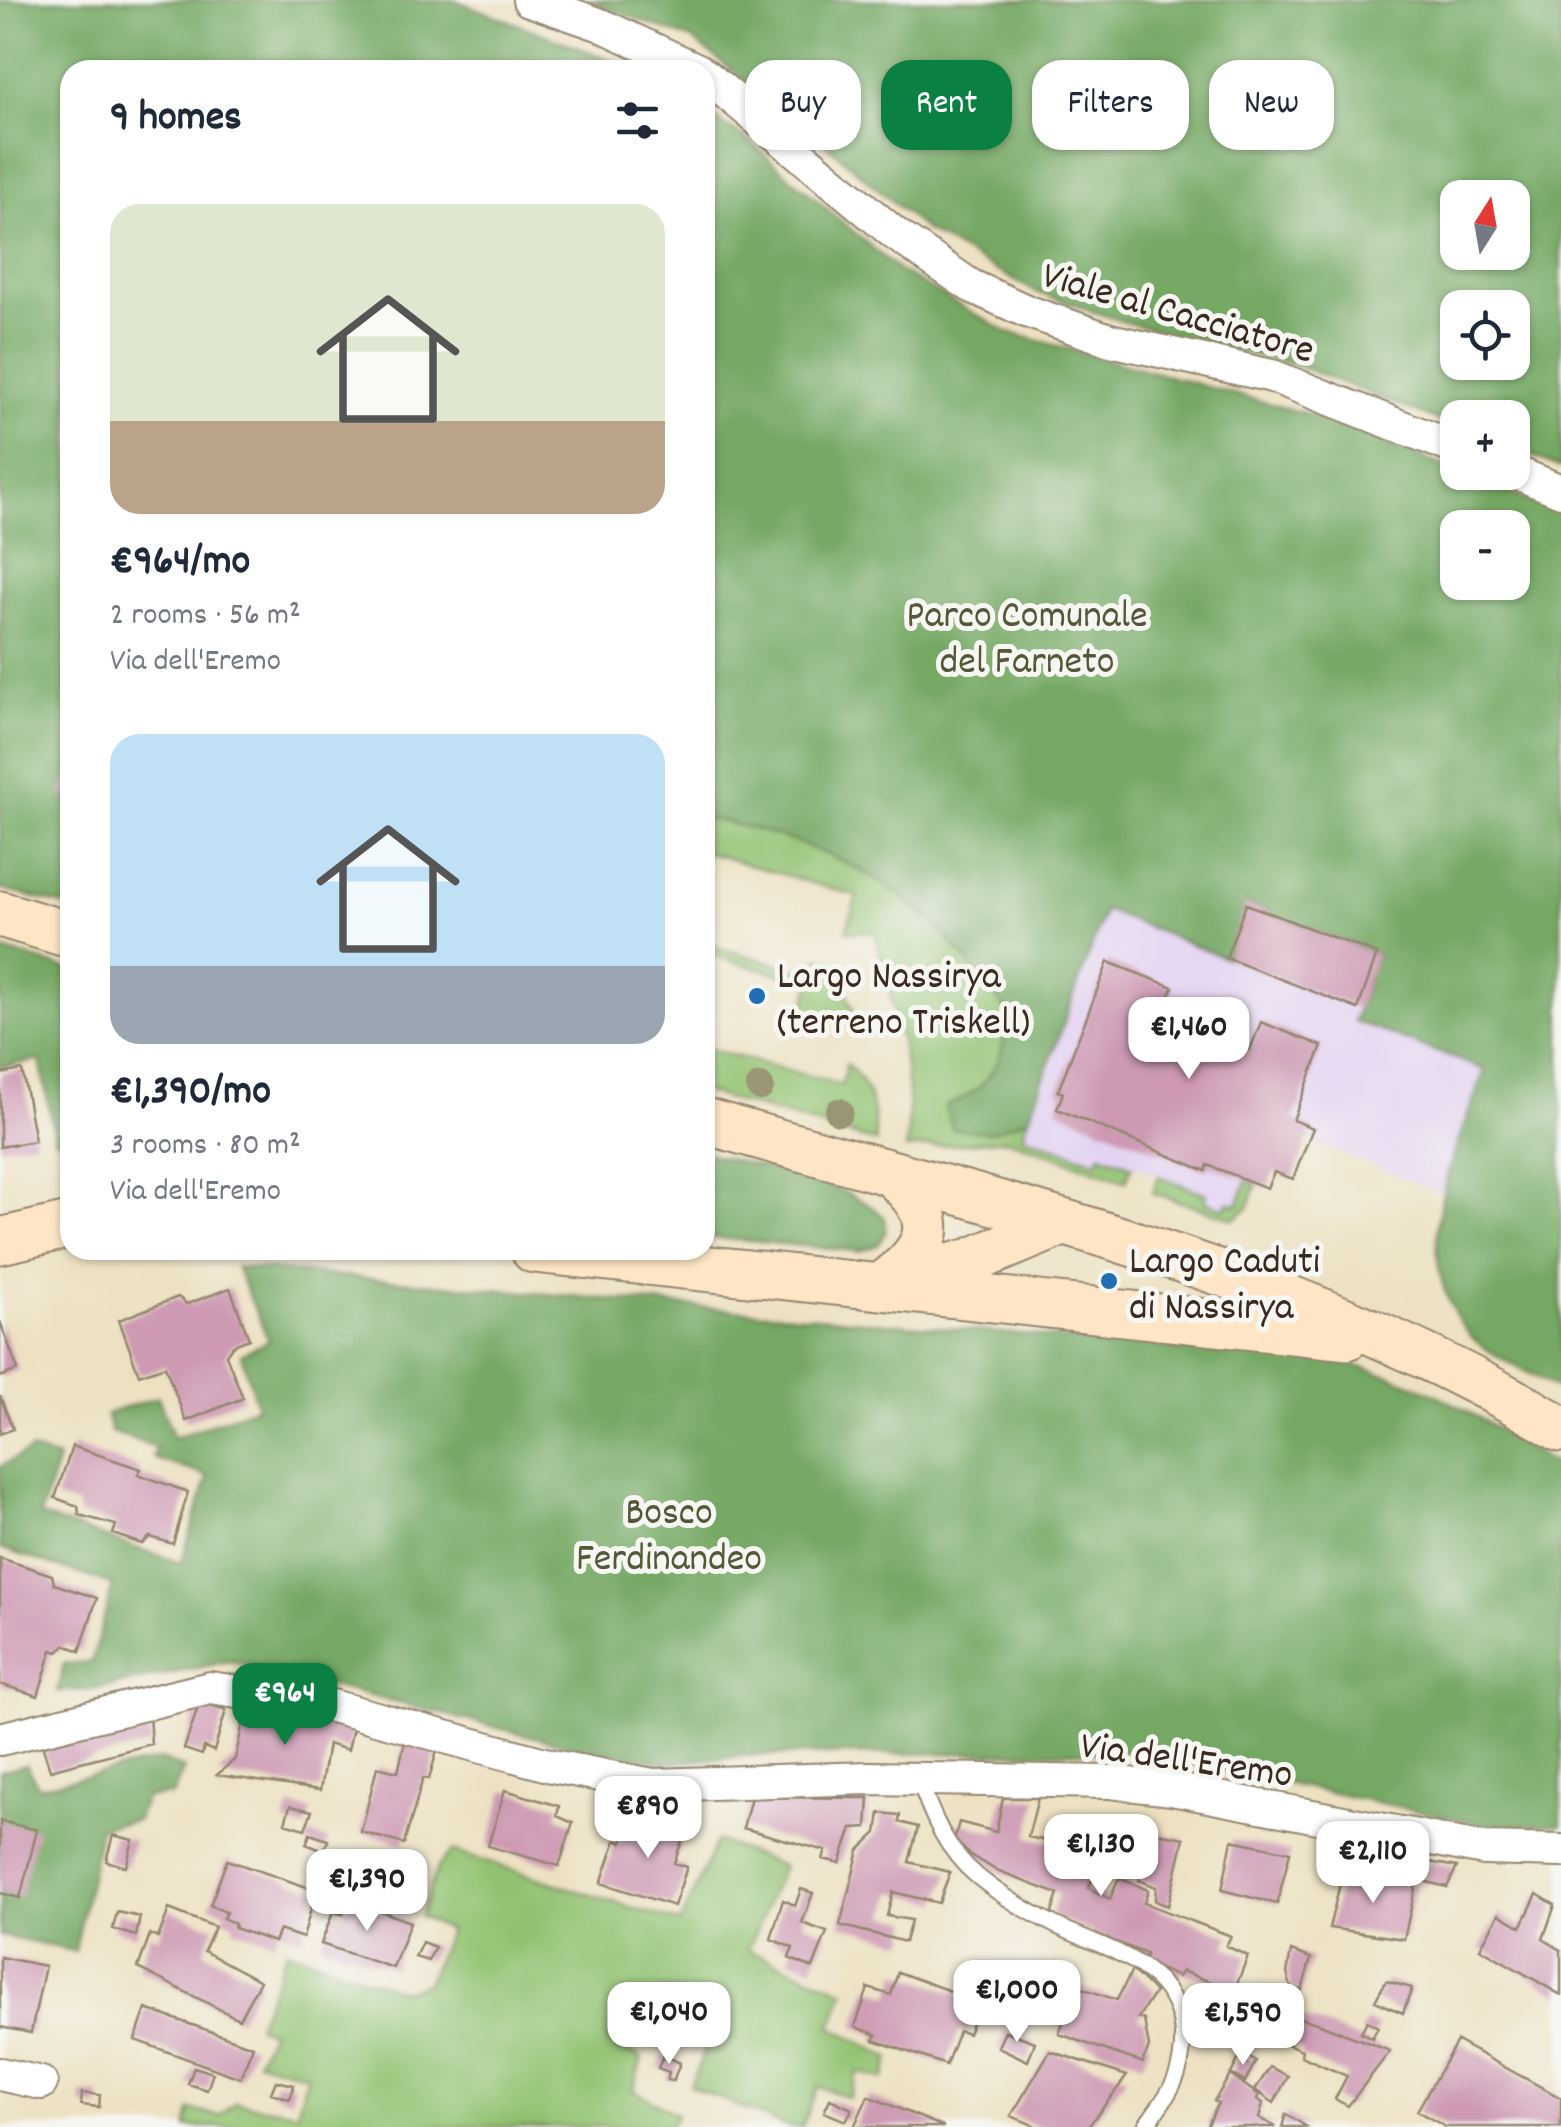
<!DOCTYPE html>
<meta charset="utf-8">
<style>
:root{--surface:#fff;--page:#f2f2f3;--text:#1f2937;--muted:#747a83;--accent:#0b8043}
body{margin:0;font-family:Dekko,sans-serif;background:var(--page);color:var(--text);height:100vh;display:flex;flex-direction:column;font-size:38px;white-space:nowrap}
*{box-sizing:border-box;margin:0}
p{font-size:32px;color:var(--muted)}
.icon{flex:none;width:55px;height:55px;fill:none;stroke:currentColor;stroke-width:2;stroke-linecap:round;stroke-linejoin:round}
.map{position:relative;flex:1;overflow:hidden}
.details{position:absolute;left:60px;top:60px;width:655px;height:1200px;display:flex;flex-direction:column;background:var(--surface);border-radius:30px;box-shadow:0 2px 8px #0004}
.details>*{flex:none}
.hud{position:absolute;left:745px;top:60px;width:665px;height:90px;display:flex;gap:20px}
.needle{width:65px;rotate:11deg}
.fabs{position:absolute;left:1440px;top:180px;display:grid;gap:20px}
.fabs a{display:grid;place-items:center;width:90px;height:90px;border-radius:20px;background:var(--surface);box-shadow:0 2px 8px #0004;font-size:50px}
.price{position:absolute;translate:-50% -85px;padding:0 22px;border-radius:20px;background:#fff;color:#222;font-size:32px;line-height:65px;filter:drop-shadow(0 2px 5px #0008)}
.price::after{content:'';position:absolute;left:50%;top:60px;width:30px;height:22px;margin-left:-15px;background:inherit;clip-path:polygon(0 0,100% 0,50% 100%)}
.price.current{background:var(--accent);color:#fff}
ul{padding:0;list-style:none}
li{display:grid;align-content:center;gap:20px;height:530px;padding:0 50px}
li span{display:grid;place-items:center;height:310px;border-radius:30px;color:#555}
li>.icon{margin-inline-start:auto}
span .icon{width:180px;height:180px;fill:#fffc;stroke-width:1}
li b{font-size:42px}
h2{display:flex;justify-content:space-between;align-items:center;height:120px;padding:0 50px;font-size:42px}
.pill{padding:0 35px;border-radius:30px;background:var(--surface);box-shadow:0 2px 8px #0004;font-size:35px;line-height:90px}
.pill.current{background:var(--accent);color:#fff}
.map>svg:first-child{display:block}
</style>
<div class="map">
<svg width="1561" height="2127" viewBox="0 0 1561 2127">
<rect width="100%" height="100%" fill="#f6f6f2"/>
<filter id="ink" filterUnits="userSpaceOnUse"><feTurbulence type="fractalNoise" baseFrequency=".01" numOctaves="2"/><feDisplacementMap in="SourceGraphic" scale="20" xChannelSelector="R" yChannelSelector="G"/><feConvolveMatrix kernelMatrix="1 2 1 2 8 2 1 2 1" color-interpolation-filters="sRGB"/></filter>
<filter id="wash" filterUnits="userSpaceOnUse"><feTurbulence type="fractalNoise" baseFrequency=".0048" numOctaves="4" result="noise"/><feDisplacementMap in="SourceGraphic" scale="40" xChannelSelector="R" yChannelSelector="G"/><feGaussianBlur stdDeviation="2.25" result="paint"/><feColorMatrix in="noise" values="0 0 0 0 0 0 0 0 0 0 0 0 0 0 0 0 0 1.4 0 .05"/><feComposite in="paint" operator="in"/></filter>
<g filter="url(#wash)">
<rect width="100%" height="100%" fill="#ede1c2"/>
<path fill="#e4d3f2" d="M1246,904L1377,954L1354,1021L1485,1070L1441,1193L1308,1140L1293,1179L1274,1172L1267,1188L1247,1181L1238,1205L1226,1209L1204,1201L1206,1193L1101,1154L1097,1162L1023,1135L1105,910L1226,958Z"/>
<path fill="#92c271" stroke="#667648" stroke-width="2.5" d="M705,818C780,832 864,861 922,913C954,941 981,979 1008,1012L1004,1054L976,1094L990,1132L1029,1118L1023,1135L1097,1162L1101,1154L1132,1166L1126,1181L1007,1139L906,1149C917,1076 891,1003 875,932L846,931L857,896L705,852Z
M705,944L813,974L819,958L834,962L857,1020L850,1025L808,1015L804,1009L811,983L705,953Z
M705,1048L842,1085L846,1064C872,1086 874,1109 876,1142L705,1092Z
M1159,1176L1206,1194L1204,1201L1225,1209L1228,1202L1238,1205L1247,1181L1257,1184L1248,1208L1234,1219L1153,1193Z
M717,1841L783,1866L748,1950L845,1991L831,2027L890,2058L884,2079L858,2072L849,2098L818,2086L802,2127H789L690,2086L722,2010L665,1990L650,2016L619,2001L607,2040L642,2058L633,2090L676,2114L670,2127H187L190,2110L220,2116L235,2102L297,2112L307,2075L257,2060L271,2031L257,2026L287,1950L403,1991L427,1983L449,1930L420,1917L438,1866L452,1851L680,1923Z"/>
<path fill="#75a863" stroke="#586940" stroke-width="2.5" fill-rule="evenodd" d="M0,0H455L637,70H70V907L0,889Z
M586,0H1561V468L1513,449L1512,418H1458L1457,428L1301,367L1124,322L1036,292L926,231L810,130L693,40ZM1458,198H1512V252H1458ZM1458,308H1512V362H1458Z
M705,112L744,137L899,271L1007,332L1329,420L1561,513V1391C1537,1376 1485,1354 1469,1334C1403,1253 1455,1153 1485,1070L1354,1021L1377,954L1247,904L1226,958L1105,910L1029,1118L990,1132L953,1129L945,1107C995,1086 1002,1064 1008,1012C981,979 954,941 922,913C864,861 780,832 705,818ZM1458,528H1512V582H1458Z
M0,949L70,970V1139L55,1140L40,1060L0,1067Z
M705,1153C757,1167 848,1180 885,1218L886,1231L878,1245L858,1251L705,1237Z
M236,1267L1337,1362C1428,1379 1484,1421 1561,1468V1825H1486L1135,1752L754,1755L668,1763L563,1744L230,1661L92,1690L57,1691L64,1664L92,1662L113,1585L0,1548V1467L31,1450L58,1459L40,1516L181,1563L208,1476L153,1458L156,1447L111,1432L106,1414L158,1397L174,1438L257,1407L241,1354L269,1341Z
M160,1760L184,1769L172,1795L145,1798L137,1820L100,1827L75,1951L0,1936V1771L27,1765L38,1787Z"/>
<g id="blocks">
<path fill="#cd99b3" d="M70,777V795L68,798L60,793Z
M1246,904L1377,954L1358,1009L1226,958Z
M1108,962L1173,987L1162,1015L1173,1020L1183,1024L1191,1004L1237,1023L1229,1041L1250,1050L1261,1022L1322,1046L1293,1120L1313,1128L1293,1179L1274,1172L1267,1188L1208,1165L1206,1171L1057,1109L1063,1093L1058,1091Z
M22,1070L35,1141L0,1147V1074Z
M230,1288L249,1339L233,1345L226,1355L243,1398L186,1421L165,1366L139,1375L119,1320L178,1297L187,1304Z
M0,1321L18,1370L0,1377Z
M0,1396L13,1429L0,1434Z
M72,1446L141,1469L138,1474L188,1492L173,1544L150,1537L142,1544L113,1534L116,1525L79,1515L78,1506L55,1498Z
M0,1558L52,1575L54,1584L97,1598L80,1651L65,1645L58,1652L52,1650L38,1696L0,1684Z
M200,1701L226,1710L214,1751L204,1747L202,1755L184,1749Z
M247,1705L353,1728L348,1750L328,1744L320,1790L217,1775L235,1759Z
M149,1714L151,1744L50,1770L41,1741Z
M406,1737L438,1747L429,1779L423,1778L404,1844L361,1832L377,1767L398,1772Z
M505,1790L559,1806L557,1816L573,1823L559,1866L488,1846Z
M751,1797L869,1798L867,1827L852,1828L840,1863L823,1859L826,1851L743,1828Z
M1003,1798H1038L1028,1837L1074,1847L1070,1859L1084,1866L1089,1855L1102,1861L1088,1888L1110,1899L1119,1878L1148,1890L1144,1903L1231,1936L1226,1946L1248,1956L1234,1991L1182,1971L1178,1977L1157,1968L1145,1960L1146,1954L1051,1916L1058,1894L999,1872L968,1853L954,1840L959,1822L996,1832Z
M290,1806L312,1811L305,1829L285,1823Z
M633,1813L686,1830L674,1863L687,1867L674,1906L601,1883L616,1840L622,1843Z
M880,1813L900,1815L899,1822L918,1827L909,1862L950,1872L939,1903L893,1892L887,1916L911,1920L905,1942L840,1925L859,1850L877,1833Z
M0,1821L37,1830L20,1898L0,1893Z
M1120,1826L1184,1838L1168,1906L1155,1901L1156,1887L1139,1880L1142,1870L1110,1863Z
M310,1834L328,1840L324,1851L306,1844Z
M113,1835L133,1840L126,1867L106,1861Z
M1232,1840L1290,1852L1277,1904L1222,1890Z
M227,1860L316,1890L303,1938L279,1930L274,1942L234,1928L235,1924L223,1918L226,1912L210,1905Z
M1429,1862L1457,1867L1447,1887L1423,1881Z
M1343,1872L1416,1885L1404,1939L1329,1928Z
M801,1889L813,1893L802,1923L827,1932L813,1968L789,1958L793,1948L771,1939L783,1900L795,1906Z
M1537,1894L1555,1905L1543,1939L1561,1950V1995L1480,1948L1499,1914L1521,1927Z
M349,1899L410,1922L393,1968L321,1944L333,1912L343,1914Z
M169,1909L215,1927L204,1951L260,1981L239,2019L138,1968L150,1934L158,1938Z
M117,1912L140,1917L136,1936L113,1929Z
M422,1942L435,1947L428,1961L415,1957Z
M1291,1951L1311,1958L1302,1990L1291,1988L1287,1973Z
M0,1957L45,1966L31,2033L0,2027Z
M1132,1970L1155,1992L1138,2018L1144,2020L1149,2047L1143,2063L1059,2034L1076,1986L1117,2000Z
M898,1972L980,2002L968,2034L959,2031L946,2065L874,2040L877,2035L855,2027L868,1988L891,1995Z
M1386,1981L1412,1988L1403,2013L1375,2001Z
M1194,1989L1317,2023L1390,2051L1348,2106L1335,2099L1347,2076L1301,2056L1302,2050L1205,2010L1189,2000Z
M678,2007L705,2018L702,2029L688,2024L680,2041L666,2035Z
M146,2009L253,2046L240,2078L135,2040Z
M1367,2021L1378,2027L1372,2038L1361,2032Z
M625,2023L642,2029L636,2038L621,2034Z
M1005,2031L1035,2042L1028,2061L998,2047Z
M1457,2041L1561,2098V2127H1446L1417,2111Z
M1050,2051L1127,2076L1088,2127H1038L1011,2116Z
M1241,2054L1256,2061L1245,2082L1231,2074Z
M663,2055L680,2063L673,2081L667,2080L669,2072L658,2068Z
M194,2067L213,2073L207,2090L188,2084Z
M1270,2067L1288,2076L1274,2103L1255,2090Z
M1230,2075L1259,2095L1257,2099L1263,2103L1259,2118L1276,2127H1207L1218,2103L1214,2101Z
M276,2081L294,2085L290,2099L271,2093Z
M82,2093L100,2095L99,2107L81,2105Z
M868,2096L944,2127H854Z
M830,2099L852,2109L846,2121L824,2112Z
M1286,2114L1307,2127H1282Z"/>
</g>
</g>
<g filter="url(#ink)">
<use href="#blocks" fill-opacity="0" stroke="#948670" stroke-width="2.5"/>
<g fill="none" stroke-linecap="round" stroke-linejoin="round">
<g stroke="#948670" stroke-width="19">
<path id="lane" d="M919,1779C932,1816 946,1850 977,1876C1000,1895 1027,1911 1055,1925C1105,1949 1175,1964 1182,2030C1184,2045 1181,2068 1174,2082C1167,2098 1154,2113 1145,2127"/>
</g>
<g stroke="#948670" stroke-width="36">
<path id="street" d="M529,0L601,25L698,70
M705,75L895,234L971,286L1026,311L1110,340L1272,376L1458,449
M1512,471L1561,491
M0,1739L210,1688L332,1706L552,1766L653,1785L869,1778L1110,1782L1172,1789L1484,1849L1561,1851
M0,2074L41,2083"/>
</g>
<g stroke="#948670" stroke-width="49">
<path id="secondary" d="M0,914L70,935
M705,1121C996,1205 1300,1271 1561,1429
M0,1241L70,1225
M534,1250L1347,1337
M902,1280L971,1261L1060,1224
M884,1284C933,1247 942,1219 894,1176"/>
</g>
<use href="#lane" stroke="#fff" stroke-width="15"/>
<use href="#street" stroke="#fff" stroke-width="32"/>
<use href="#secondary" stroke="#fde5c5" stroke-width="45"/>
</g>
<g fill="#999676">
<circle cx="760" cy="1087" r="14"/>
<circle cx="839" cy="1112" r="14"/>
</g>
</g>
<g fill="#1f6fb2" stroke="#f6f6f2" stroke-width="4">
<circle cx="757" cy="996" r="10"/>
<circle cx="1109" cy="1281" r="10"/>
</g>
<g text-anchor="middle" stroke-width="10" stroke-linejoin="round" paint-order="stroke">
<g font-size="40" fill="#3b2a1e" stroke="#f6f6f2">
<text transform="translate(1179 310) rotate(16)" y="14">Viale al Cacciatore</text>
<text transform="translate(1187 1757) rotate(8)" y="14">Via dell'Eremo</text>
</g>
<g font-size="40" fill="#555837" stroke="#f6f6f2">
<text x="1027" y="626">Parco Comunale<tspan x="1027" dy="46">del Farneto</tspan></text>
<text x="669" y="1523">Bosco<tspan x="669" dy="46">Ferdinandeo</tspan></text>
</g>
<g font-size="40" fill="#3b2a1e" stroke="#f6f6f2" text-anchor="start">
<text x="777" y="987">Largo Nassirya<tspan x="777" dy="46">(terreno Triskell)</tspan></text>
<text x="1129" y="1272">Largo Caduti<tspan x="1129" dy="46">di Nassirya</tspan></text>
</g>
</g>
</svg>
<div class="fabs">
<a><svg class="needle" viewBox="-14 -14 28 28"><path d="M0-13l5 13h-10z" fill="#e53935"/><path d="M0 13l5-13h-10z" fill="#747a83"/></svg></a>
<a><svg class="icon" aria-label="locate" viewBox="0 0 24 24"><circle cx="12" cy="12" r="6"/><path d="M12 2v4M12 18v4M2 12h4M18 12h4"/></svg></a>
<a>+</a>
<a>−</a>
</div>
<b class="price" style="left:1189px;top:1082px">€1,460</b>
<b class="price current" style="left:285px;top:1748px">€964</b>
<b class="price" style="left:648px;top:1861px">€890</b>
<b class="price" style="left:1101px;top:1899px">€1,130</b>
<b class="price" style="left:1373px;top:1906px">€2,110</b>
<b class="price" style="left:367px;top:1934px">€1,390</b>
<b class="price" style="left:1017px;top:2045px">€1,000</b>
<b class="price" style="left:669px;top:2067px">€1,040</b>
<b class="price" style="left:1243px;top:2068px">€1,590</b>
<div class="hud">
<a class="pill">Buy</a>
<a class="pill current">Rent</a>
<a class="pill">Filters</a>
<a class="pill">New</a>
</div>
<section class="details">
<h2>9 homes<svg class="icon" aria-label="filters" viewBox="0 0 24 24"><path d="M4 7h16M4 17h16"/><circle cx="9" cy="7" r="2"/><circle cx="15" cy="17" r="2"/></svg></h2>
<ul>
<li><span style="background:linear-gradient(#dfe7d0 70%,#b9a48a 0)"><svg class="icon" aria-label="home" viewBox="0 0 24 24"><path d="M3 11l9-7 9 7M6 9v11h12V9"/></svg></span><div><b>€964/mo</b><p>2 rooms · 56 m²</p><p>Via dell'Eremo</p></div></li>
<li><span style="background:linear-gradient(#bfe0f5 75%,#9aa5b1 0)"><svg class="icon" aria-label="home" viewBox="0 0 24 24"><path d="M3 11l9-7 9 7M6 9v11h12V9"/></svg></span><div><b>€1,390/mo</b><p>3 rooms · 80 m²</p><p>Via dell'Eremo</p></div></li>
</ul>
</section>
</div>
